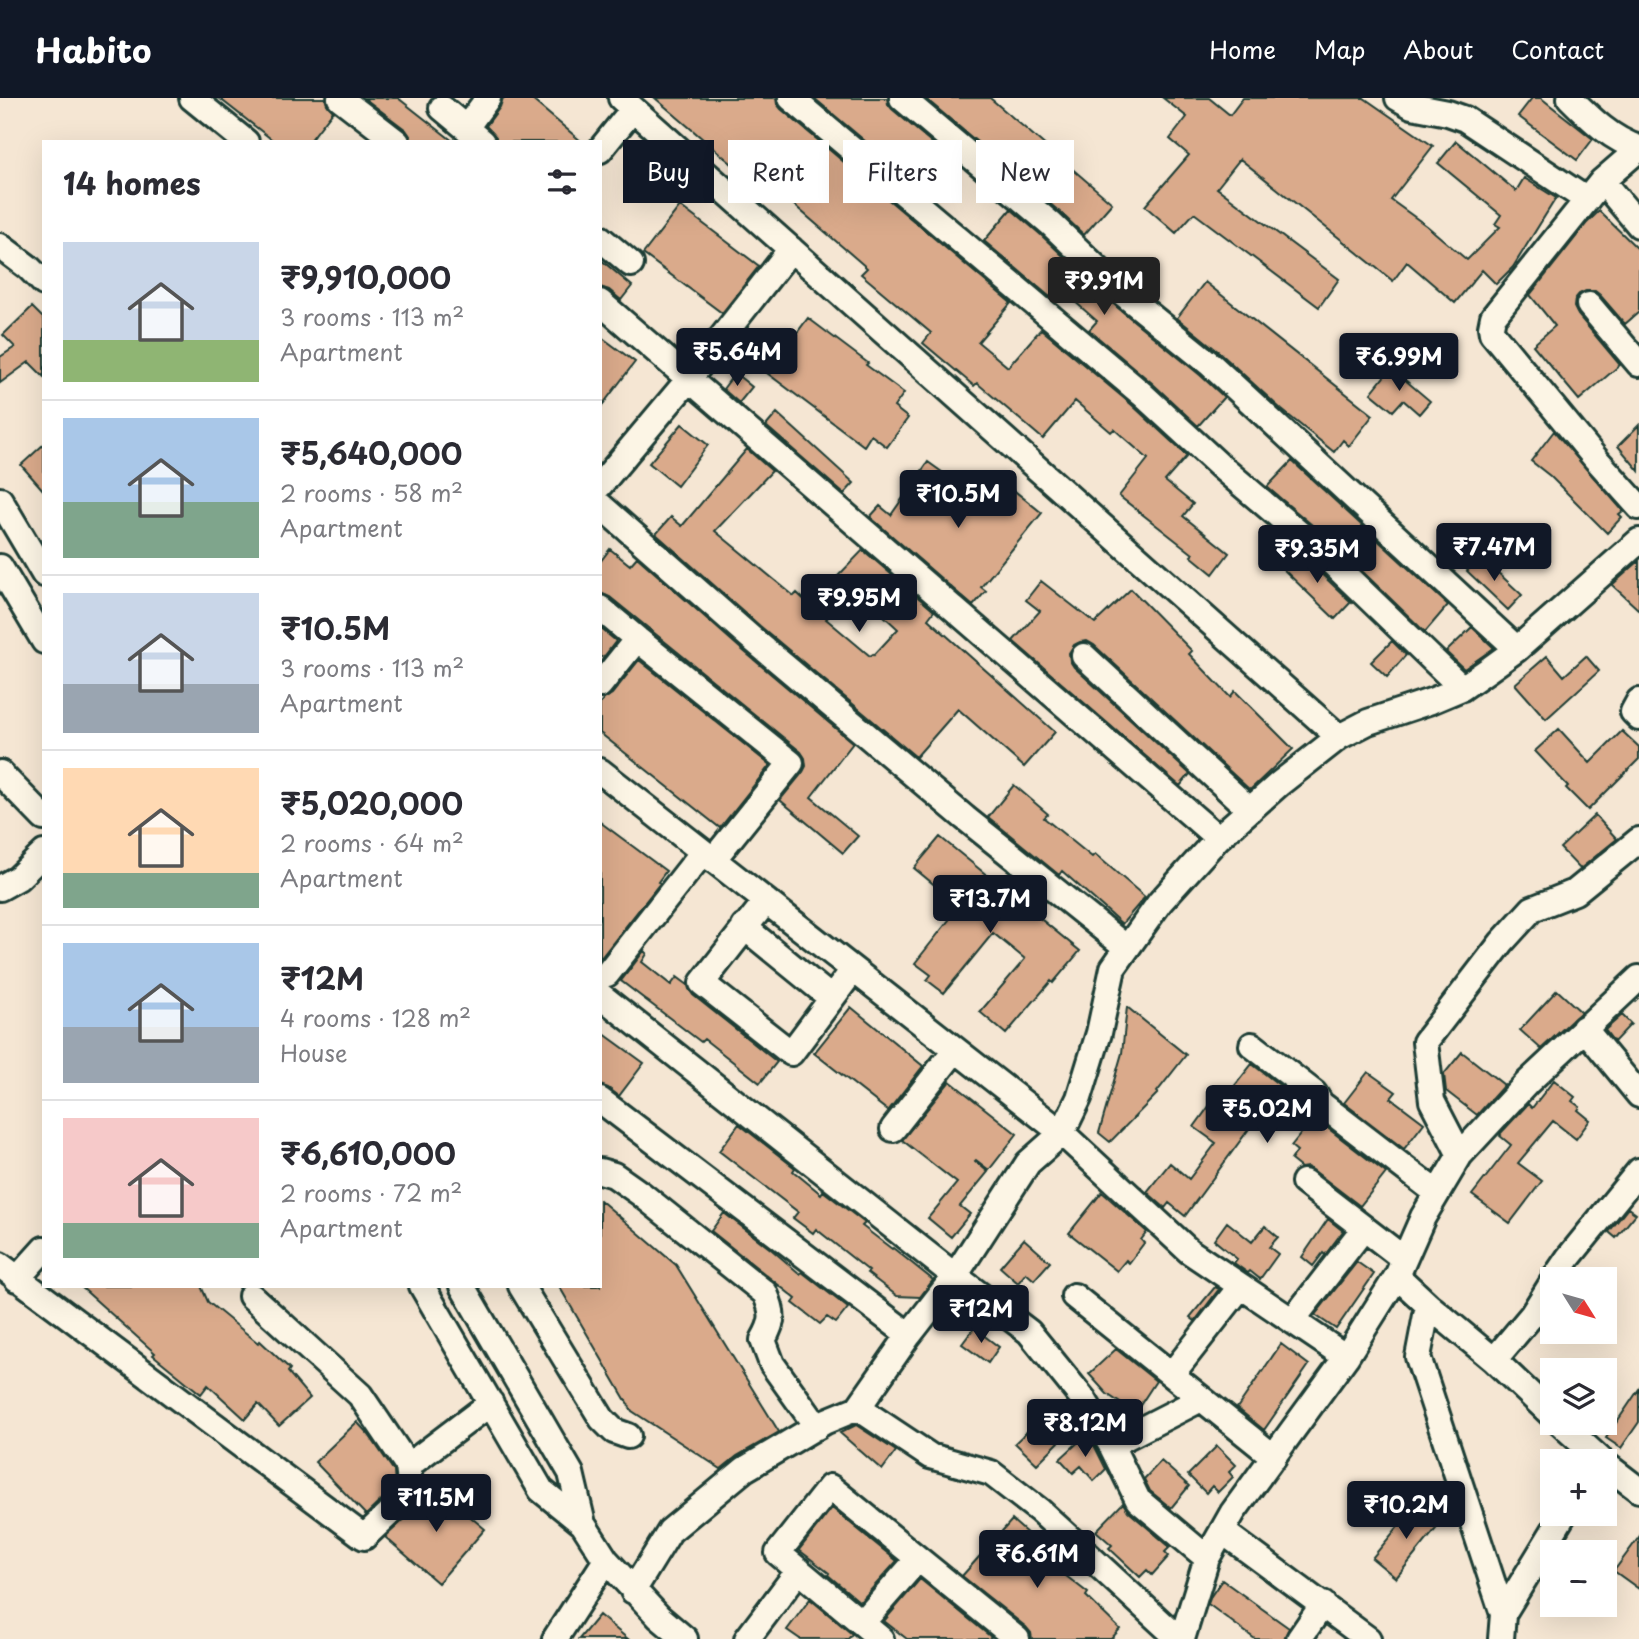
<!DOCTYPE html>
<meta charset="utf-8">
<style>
:root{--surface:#fff;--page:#f2f2f3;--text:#2b2b33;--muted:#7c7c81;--line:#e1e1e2;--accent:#111827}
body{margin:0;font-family:"Playpen Sans",sans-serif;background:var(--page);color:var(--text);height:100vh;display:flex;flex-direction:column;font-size:26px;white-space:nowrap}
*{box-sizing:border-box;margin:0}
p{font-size:23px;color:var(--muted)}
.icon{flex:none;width:38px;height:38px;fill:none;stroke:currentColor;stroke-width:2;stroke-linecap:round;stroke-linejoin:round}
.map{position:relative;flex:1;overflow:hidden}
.panel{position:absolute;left:42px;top:42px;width:560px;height:1148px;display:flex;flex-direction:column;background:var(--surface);border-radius:0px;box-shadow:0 7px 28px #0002}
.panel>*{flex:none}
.banner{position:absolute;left:623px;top:42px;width:665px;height:63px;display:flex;gap:14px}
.needle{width:46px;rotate:127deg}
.controls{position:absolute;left:1540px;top:1169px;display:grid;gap:14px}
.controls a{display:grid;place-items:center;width:77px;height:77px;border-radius:0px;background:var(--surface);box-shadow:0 7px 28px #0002;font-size:35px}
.price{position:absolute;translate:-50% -60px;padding:0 16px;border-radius:7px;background:var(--accent);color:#fff;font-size:23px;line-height:46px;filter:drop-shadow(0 2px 4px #0008)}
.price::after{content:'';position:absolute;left:50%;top:42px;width:21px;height:16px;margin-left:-10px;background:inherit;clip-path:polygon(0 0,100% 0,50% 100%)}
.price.current{background:#222;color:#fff}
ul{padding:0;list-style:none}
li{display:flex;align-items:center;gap:21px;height:175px;padding:0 21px}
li+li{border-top:2px solid var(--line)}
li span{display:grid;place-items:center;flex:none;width:196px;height:140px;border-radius:0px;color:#555}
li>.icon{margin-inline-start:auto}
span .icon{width:84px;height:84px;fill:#fffc;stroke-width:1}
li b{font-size:30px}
h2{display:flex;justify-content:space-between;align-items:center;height:84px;padding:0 21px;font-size:30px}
.chip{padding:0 24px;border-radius:0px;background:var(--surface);box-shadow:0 7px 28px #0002;font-size:24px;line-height:63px}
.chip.current{background:var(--accent);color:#fff}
header{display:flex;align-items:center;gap:42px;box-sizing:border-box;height:98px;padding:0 35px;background:var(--accent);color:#fff}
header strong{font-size:33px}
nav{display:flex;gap:38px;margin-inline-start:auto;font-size:24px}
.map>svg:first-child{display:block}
</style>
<header>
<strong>Habito</strong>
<nav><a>Home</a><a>Map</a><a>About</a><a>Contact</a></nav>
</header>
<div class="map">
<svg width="1639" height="1541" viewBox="0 0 1639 1541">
<rect width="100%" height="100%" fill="#f5e6d3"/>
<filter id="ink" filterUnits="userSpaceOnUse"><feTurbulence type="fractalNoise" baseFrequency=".0143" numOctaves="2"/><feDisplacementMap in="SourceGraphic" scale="14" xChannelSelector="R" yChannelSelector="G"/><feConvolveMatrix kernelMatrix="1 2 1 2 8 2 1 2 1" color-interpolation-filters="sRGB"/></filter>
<g filter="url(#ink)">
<path fill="#daaa8b" stroke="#1f3d34" stroke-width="2" fill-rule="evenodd" d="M219,0H325L327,6L333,13L309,44H275Z
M364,0H398L454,44H412L410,38L406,32Z
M503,0H530L582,44H496V39L486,28L500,9Z
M655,0H776L777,6L781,11L1011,205L978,244L1008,269L1041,231L1132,307L1187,358L1165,383L1193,406L1183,418L1229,455L1213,476L1191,458L1193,456L1119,398L1148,361L1114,331L1111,334L1075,303L1043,341L977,285L974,288L923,245L931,235L861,176L867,170L772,88L766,95Z
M814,0H887L888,6L892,11L937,49L910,81Z
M925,0H990L1112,105L1084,137L1061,115Z
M1163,0H1209L1230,17L1243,0H1364L1433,48L1391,102L1427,128L1467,162L1500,129L1495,126L1501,117L1438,65L1456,43L1516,93L1524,80L1556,100L1513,169L1496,186L1482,172L1455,205L1407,164L1393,183L1240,61L1217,90L1339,181L1319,209L1194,115L1176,135L1145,108L1189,57L1170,41L1187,19Z
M1532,0H1541L1593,41L1577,62L1518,18Z
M680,108L759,168L722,215L643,156Z
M1011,111L1041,137L1117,209L1200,277L1224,299L1198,328L1152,285L1089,232L1097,223L1058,189L1050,199L984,143Z
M1599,113L1639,152V214L1625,226L1600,197L1595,193H1586L1579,196L1575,201L1574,209L1578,217L1620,267L1579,302L1533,247L1555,228L1530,197L1587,125Z
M600,161L632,188L621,202L609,192L600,189Z
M1205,184L1373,317L1349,348L1343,342L1334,354L1282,312L1219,254L1177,220Z
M32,209L44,221V279L29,264L0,285V259L15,249L3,237Z
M808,220L868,265L866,267L904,295L894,309L908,320L887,349L871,337L864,348L767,275Z
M600,238L635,264L600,310Z
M1391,270L1430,303L1419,316L1403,302L1393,313L1371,295Z
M735,275L752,289L739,305L723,291Z
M777,315L854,385L844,396L766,328Z
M682,326L708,347L677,388L649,365Z
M1639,327V373L1618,348Z
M1554,333L1623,413L1619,416L1622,419L1607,435L1550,378L1531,363Z
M44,346V393L21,367Z
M747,351L772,373L715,433L794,498L797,495L810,507L863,452L934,513L928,521L1055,634L1024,669L958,611L916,659L760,528L656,436L671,419L682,428ZM855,491L898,531L874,557L873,556L870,558L826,521Z
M1292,363L1448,507L1425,534L1331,443L1267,389Z
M928,364L946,377L942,382L985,412L1006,386L1042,415L981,489L986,493L973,508L870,419L880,408L891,417Z
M610,451L630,467L637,459L740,550L853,645L811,699L858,738L843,755L780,702L803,674L806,668L805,660L801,654L610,499L600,495V464Z
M1298,454L1351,504L1335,521L1282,470Z
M1480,458L1522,497L1508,512L1467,473Z
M1639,463V512L1612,487Z
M1041,483L1095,525L1131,491L1192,553L1189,556L1230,599L1235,593L1293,651L1250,692L1094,547L1087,543L1080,544L1074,547L1069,555L1070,563L1074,569L1190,676L1180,688L1013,543L1040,513L1026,502Z
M1472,529L1494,550L1464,571L1446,554Z
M600,530L616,543L603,560L600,558Z
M1392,543L1406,557L1387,579L1371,564Z
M1547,558L1564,578L1586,558L1599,573L1546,621L1515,586Z
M639,562L770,667L720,730L600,635V606L604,601L612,596Z
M1559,631L1590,665L1622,633L1639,649V661L1588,712L1566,690L1568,688L1535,653Z
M1014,687L1048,716L1044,720L1092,759L1095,756L1145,799L1122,826L1062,773L1059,777L988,719Z
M1595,717L1617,741L1580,771L1560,750Z
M600,724L666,773L658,784L660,785L600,861Z
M940,739L1080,853L1053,885L1051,883L1006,936L980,914L1025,861L993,835L944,895L927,882L931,877L915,865L960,808L914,770Z
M644,853L647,856L642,864L671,887L677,879L688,887L689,891L693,897L777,964L760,985L704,941L701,944L621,883Z
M1557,892L1581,914L1541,951L1520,932Z
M851,909L923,968L888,1013L814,955Z
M1127,909L1186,957L1157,994L1158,995L1110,1044L1099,1035L1122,955Z
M1622,917L1631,926L1614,944L1605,932Z
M600,933L644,965L619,998L608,990L600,987Z
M1462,954L1504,987L1477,1017L1446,993L1444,976Z
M1252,966L1303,1005L1312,1018L1386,1075L1360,1108L1313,1072L1307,1069L1301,1070L1291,1062L1297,1053L1291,1048L1303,1033L1268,1005L1185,1118L1169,1105L1165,1110L1147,1094L1170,1065L1189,1081L1216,1045L1194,1029L1215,1000L1221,1005Z
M1368,974L1396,994L1391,1000L1424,1025L1404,1051L1344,1005Z
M1554,982L1575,999L1572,1003L1580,1009L1578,1012L1590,1022L1576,1041L1553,1023L1518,1065L1542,1083L1510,1125L1472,1097L1511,1047L1500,1038L1501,1037L1500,1036L1528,1006L1532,1010Z
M950,983L1017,1036L989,1072L976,1062L975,1063L988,1074L960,1108L970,1116L951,1139L928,1120L957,1085L902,1042Z
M739,1026L795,1070L793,1073L821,1096L823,1093L865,1125L862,1128L892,1151L893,1150L933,1182L920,1199L897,1198L867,1175L869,1173L816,1131L813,1135L793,1120L798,1114L719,1053Z
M1102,1094L1147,1134L1141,1142L1144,1145L1129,1165L1126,1162L1117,1173L1069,1135Z
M600,1102L676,1167L779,1334L737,1358L721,1371L632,1313L559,1188H600Z
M1628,1110L1636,1116L1616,1140L1609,1134Z
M724,1115L772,1152L800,1176L802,1174L848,1210L836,1225L827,1219L820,1226L793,1205L796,1201L711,1133Z
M1328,1121L1343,1133L1325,1157L1323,1155L1313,1168L1302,1159Z
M1227,1124L1252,1144L1265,1128L1278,1139L1269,1149L1278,1156L1260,1181L1250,1173L1248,1175L1234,1165L1237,1161L1214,1142Z
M1024,1141L1050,1164L1034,1182L1026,1175L1018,1185L1000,1169Z
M1357,1164L1374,1176L1336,1231L1315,1217Z
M80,1188H201L208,1204L258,1245L260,1243L290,1271L288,1274L310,1300L279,1328L258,1306L245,1321L208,1287L201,1296L153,1257L155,1255Z
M1215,1189L1219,1191L1195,1223L1190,1219Z
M974,1230L999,1249L988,1265L962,1246Z
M1281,1246L1309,1267L1264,1332L1237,1310Z
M1116,1251L1156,1283L1135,1315L1107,1296L1089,1276Z
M1639,1291V1324L1621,1350L1606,1340Z
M1038,1323L1059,1344L1037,1366L1015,1345Z
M357,1324L369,1337L394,1373L395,1389L366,1417L315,1364Z
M856,1327L896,1353L882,1372L840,1335Z
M1085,1338L1095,1349L1106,1371L1094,1383L1081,1368L1073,1375L1060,1361Z
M1217,1348L1236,1367L1229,1374L1233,1379L1218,1394L1212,1388L1206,1395L1188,1377Z
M1161,1363L1189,1388L1171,1410L1150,1393L1144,1381Z
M424,1380L485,1431L438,1485L385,1439L421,1406L425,1401L426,1393Z
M1123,1405L1128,1413L1170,1449L1165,1454L1169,1458L1152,1477L1147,1472L1140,1479L1109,1450L1112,1447L1096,1433Z
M1416,1407L1440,1426L1396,1480L1372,1460Z
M832,1410L897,1463L860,1504L828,1477L829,1475L799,1452Z
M1012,1422L1062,1466L1057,1471L1088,1495L1086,1498L1120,1531L1111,1541H1032L1031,1535L1026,1529L962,1478Z
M1639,1439V1491L1614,1473Z
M920,1481L991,1539L989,1541H907L884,1523Z
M1222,1482L1289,1530L1284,1541H1255L1208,1506L1211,1498Z
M810,1501L852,1536L848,1541H800L787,1532Z
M599,1517L628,1541H579Z"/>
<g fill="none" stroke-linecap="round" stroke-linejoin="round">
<g stroke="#1f3d34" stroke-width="30">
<path id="minor" d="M192,0L246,44
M340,0L397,44
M621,0L1339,639
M791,0L1142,296L1220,368L1321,454L1462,590
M902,0L1051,126L1126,198L1210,266L1517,551
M1398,0L1412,8L1448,15L1465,21L1587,102
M1570,0C1590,20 1612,42 1639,50
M442,10L466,30
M482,44L466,30L488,0
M1639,51L1602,83L1493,219L1491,229L1492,235L1596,361L1639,409
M600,52L633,11
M1602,83L1639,127
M600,140L631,166
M0,148L28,169L44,185
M600,204L1218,740
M1589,207L1639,266
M600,387L689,281L791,151
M0,402L44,476
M600,407L750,539L965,720L1127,850
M0,469L44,543
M600,510L637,541
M1084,558L1250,712
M600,587L637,541L791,665L713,762
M1639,603L1633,614L1639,620
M600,673L1062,1035L1189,1153L1346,1259
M0,675L44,720
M0,790L18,780L44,755
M766,803L702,885L791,955L853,872
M744,829L831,900
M607,876L703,754
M600,897L955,1178L1029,1234L1084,1302L1111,1347L1138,1402L1207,1460
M1584,930L1639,997
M1252,947L1314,995L1321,1006L1437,1095
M600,1002L909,1237
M893,1031L955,952
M1460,1057L1432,1003L1425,944L1502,844L1532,811L1575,794L1639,742
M600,1073L614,1077L641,1096L765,1195C774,1215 774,1223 763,1242L772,1266L817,1329
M1304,1084L1404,1161
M0,1167L364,1439L411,1395L408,1368L360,1297L251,1198
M1397,1178L1428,1207L1494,1262L1552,1317
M17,1181L44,1151
M1554,1181L1569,1159L1639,1073
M422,1188L541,1392L583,1426
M462,1188L571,1375L583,1426L606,1462L659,1519L685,1541
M521,1188L602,1321L614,1333L628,1338
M1074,1198L1274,1359
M1428,1207L1418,1259L1503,1516L1501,1541
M1292,1223L1364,1130
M1494,1262L1532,1217L1552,1185
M1172,1276L1241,1188
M858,1310L930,1358L991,1375L1040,1413L1179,1541
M1560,1325L1602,1363
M1111,1347L1201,1301
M1605,1366L1639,1392
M408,1368L491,1305
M1222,1433L1368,1541
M633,1493L670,1433L745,1371L824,1324L858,1310L909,1237L955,1178L1028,1065L1062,1035L1079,1000L1099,935L1113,870L1160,804L1218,740L1279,686L1339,639L1368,624L1431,603L1462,590L1488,572L1517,551L1639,443
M1503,1516L1564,1416
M862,1525L918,1461
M555,1541L606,1462
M747,1541L799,1472
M881,1541L778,1455L830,1389L1017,1541
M1182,1541L1207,1460L1233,1414L1346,1259L1397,1178L1423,1119L1460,1057L1527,985L1639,880
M1299,1541L1323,1506"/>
</g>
<use href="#minor" stroke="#fcf5e5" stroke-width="24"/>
</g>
</g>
</svg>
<div class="controls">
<a><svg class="needle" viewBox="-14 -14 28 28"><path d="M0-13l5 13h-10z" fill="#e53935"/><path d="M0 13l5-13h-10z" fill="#7c7c81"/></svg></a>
<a><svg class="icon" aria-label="layers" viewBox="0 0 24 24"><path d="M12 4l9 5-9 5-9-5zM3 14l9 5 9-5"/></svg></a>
<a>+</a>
<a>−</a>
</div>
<b class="price current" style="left:1104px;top:219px">₹9.91M</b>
<b class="price" style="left:737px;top:290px">₹5.64M</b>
<b class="price" style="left:1399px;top:295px">₹6.99M</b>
<b class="price" style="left:958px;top:432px">₹10.5M</b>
<b class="price" style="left:1494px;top:485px">₹7.47M</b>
<b class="price" style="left:1317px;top:487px">₹9.35M</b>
<b class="price" style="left:859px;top:536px">₹9.95M</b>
<b class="price" style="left:990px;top:837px">₹13.7M</b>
<b class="price" style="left:1267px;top:1047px">₹5.02M</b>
<b class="price" style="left:981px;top:1247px">₹12M</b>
<b class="price" style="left:1085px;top:1361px">₹8.12M</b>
<b class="price" style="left:436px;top:1436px">₹11.5M</b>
<b class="price" style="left:1406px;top:1443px">₹10.2M</b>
<b class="price" style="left:1037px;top:1492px">₹6.61M</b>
<div class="banner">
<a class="chip current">Buy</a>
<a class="chip">Rent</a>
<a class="chip">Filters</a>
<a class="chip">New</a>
</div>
<section class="panel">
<h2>14 homes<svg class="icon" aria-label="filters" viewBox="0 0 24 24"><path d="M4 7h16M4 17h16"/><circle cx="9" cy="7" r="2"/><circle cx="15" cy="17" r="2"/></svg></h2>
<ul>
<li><span style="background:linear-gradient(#c9d6e8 70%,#8fb573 0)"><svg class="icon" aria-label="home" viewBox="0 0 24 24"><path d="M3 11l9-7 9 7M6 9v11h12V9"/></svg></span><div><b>₹9,910,000</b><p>3 rooms · 113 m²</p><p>Apartment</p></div></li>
<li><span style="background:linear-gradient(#a9c7e8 60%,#7fa58c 0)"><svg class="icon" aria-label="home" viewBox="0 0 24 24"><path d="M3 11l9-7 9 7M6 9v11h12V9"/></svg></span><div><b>₹5,640,000</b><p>2 rooms · 58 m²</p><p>Apartment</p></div></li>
<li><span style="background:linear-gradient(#c9d6e8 65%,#9aa5b1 0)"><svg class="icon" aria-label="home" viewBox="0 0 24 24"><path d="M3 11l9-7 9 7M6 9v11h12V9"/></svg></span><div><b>₹10.5M</b><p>3 rooms · 113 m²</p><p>Apartment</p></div></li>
<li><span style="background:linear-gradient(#ffd9b3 75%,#7fa58c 0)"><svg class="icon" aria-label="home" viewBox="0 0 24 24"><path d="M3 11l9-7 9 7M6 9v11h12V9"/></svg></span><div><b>₹5,020,000</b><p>2 rooms · 64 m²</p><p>Apartment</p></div></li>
<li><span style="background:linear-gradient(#a9c7e8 60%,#9aa5b1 0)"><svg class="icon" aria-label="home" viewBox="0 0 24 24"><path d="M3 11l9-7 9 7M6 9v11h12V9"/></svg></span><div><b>₹12M</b><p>4 rooms · 128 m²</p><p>House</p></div></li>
<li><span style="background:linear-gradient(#f6c9c9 75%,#7fa58c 0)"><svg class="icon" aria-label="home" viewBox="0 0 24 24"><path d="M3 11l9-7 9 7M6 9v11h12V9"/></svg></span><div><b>₹6,610,000</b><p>2 rooms · 72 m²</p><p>Apartment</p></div></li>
</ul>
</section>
</div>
